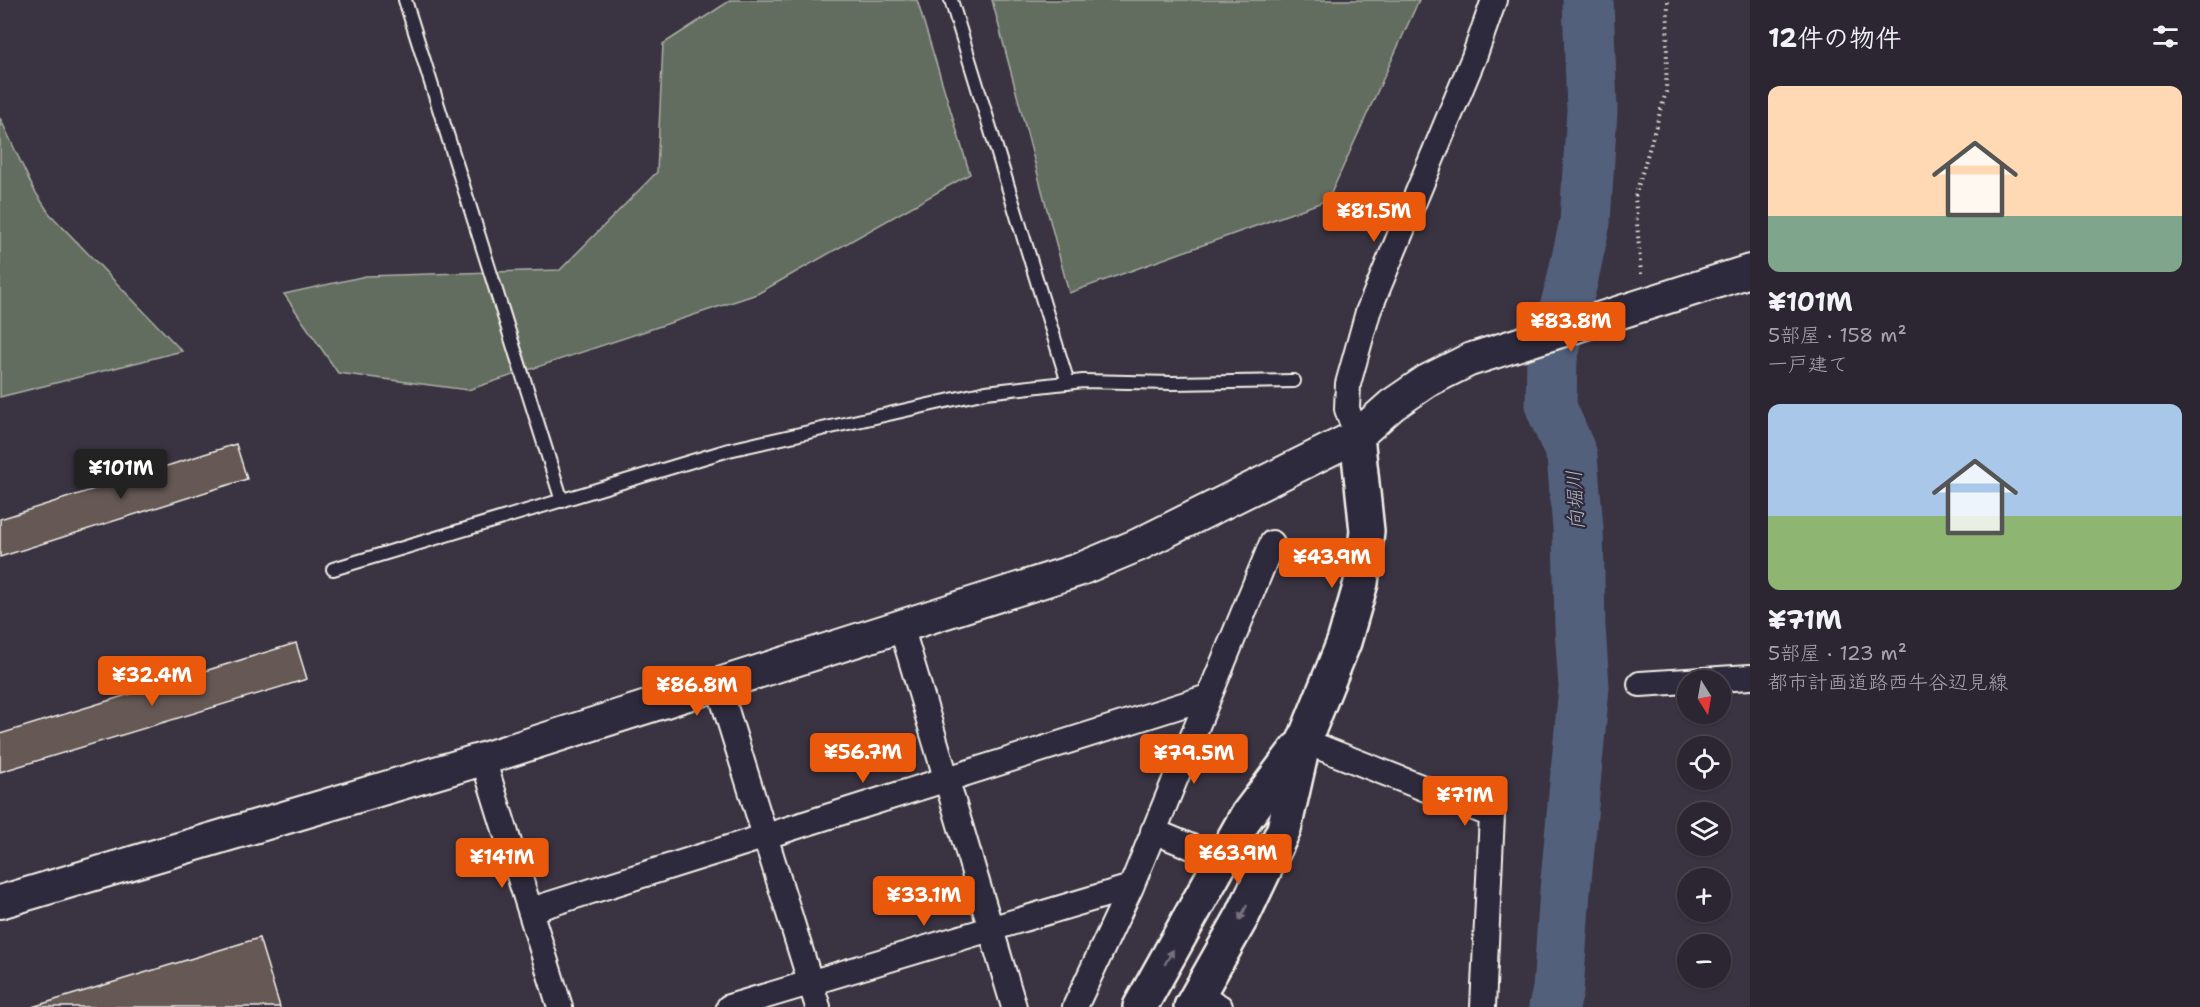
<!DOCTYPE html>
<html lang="ja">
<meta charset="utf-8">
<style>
:root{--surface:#2c2632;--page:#38323e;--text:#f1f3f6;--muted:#a6a5ac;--line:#48434d;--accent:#ea580c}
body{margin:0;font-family:"Shantell Sans","Klee One",sans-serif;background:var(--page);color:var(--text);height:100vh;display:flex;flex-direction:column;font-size:22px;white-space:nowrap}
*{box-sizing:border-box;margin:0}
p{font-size:20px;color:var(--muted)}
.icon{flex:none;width:33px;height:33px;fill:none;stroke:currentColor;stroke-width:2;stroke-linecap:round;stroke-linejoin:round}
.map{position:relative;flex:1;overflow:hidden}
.side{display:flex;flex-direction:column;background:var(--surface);width:450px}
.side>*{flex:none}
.needle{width:39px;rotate:169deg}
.controls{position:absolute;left:1677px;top:670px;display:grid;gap:12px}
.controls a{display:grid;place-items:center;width:54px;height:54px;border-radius:50%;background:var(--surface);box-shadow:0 2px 4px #0004,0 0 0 2px var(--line);font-size:30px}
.price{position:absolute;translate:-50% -51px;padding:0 14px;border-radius:6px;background:var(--accent);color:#fff;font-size:20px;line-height:39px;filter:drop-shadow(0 2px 3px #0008)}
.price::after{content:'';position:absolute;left:50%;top:36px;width:18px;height:14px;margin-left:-9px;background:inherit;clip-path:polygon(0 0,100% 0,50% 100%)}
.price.active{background:#222;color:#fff}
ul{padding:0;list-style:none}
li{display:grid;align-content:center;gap:12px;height:318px;padding:0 18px}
li span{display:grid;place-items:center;height:186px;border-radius:12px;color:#555}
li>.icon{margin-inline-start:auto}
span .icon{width:108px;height:108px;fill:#fffc;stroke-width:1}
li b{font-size:26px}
h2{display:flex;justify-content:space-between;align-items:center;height:72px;padding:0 18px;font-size:26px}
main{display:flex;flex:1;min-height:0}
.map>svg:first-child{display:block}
</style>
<main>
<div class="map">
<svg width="1750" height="1007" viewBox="0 0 1750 1007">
<rect width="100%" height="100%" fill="#3a3342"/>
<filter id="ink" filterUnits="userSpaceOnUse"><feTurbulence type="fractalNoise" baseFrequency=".0167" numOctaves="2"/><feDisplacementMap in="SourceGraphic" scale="12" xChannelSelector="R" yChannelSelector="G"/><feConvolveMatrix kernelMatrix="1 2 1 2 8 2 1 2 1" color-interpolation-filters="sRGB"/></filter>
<g filter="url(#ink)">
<path fill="#626d61" stroke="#abafa4" stroke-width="1.5" d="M731,0H917L970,174L757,294L468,390L338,373L284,294L366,276L560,270L657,172L663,44Z
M992,0H1419L1328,200L1069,293Z
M0,118L34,190L49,213L182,351L0,397Z"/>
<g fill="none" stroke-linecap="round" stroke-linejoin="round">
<path stroke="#53617c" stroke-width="51" d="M1554,1007L1558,990L1565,891L1584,687L1580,627L1578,528L1572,456L1551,407L1552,358L1572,282L1585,222L1592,111L1588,0"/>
</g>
<path fill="#655954" stroke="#f4f1e8" stroke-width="1.5" d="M236,444L247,479L0,557V519Z
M296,643L307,679L0,772V734Z
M259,938L280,1007H32Z"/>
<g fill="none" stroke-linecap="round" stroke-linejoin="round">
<g stroke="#f4f1e8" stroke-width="16">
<path id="service" d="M405,0L562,501
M951,0L1068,383
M333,569L729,450L986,392L1083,381L1172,383L1294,381"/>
</g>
<g stroke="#f4f1e8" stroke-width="28">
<path id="minor" d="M1357,436L1347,409L1348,384L1368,312L1474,57L1494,0
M901,626L1014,1007
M718,684L818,1007
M1640,684L1750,677
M1304,741L1492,815L1483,1007
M483,759L560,1007
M1153,831L1223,860
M531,910L1208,697
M1199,995L1220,1007
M729,1007L1131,887
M1075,1007L1131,887L1272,543"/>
</g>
<g stroke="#f4f1e8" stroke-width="36">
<path id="tertiary" d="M0,902L483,759L1078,570L1138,545L1357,436L1392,405L1427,381L1469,360L1750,271"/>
</g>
<g stroke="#f4f1e8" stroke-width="38">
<path id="secondary" d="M1140,1007L1246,817L1297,749
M1191,1007L1243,915L1284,829L1304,741L1344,642L1361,583L1367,531L1357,436"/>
</g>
<path stroke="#f4f1e8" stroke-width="4" stroke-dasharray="1.5 4.5" stroke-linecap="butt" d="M1641,274L1635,197L1666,92L1668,0"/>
<use href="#service" stroke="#2f2a3d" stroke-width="12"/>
<use href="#minor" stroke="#2f2a3d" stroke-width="24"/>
<use href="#tertiary" stroke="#2f2a3d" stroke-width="32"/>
<use href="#secondary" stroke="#2f2a3d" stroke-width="33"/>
</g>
<defs><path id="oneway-solid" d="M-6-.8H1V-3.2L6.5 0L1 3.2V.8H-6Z" transform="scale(1.5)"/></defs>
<g fill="#747079">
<use href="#oneway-solid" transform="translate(1243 913) rotate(117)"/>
<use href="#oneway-solid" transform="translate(1169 957) rotate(-60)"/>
</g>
</g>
<g text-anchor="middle" stroke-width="4.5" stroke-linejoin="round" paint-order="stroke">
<g font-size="20" font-style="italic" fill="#b4b7bd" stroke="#2f2a3d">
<text transform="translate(1575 500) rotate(-93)" y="7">向堀川</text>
</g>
</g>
</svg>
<div class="controls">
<a><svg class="needle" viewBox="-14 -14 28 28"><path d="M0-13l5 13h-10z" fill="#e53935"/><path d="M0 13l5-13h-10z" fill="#a6a5ac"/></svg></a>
<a><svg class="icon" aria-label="locate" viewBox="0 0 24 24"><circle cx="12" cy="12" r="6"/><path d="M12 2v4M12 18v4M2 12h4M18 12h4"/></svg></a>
<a><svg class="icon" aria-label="layers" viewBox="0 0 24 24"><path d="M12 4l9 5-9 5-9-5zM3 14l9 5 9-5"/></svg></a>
<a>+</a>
<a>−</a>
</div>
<b class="price" style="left:1374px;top:243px">¥81.5M</b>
<b class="price" style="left:1571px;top:353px">¥83.8M</b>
<b class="price active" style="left:121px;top:500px">¥101M</b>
<b class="price" style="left:1332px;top:589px">¥43.9M</b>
<b class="price" style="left:152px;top:707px">¥32.4M</b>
<b class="price" style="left:697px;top:717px">¥86.8M</b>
<b class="price" style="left:863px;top:784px">¥56.7M</b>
<b class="price" style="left:1194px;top:785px">¥79.5M</b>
<b class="price" style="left:1465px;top:827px">¥71M</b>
<b class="price" style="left:1238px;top:885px">¥63.9M</b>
<b class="price" style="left:502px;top:889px">¥141M</b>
<b class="price" style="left:924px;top:927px">¥33.1M</b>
</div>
<section class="side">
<h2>12件の物件<svg class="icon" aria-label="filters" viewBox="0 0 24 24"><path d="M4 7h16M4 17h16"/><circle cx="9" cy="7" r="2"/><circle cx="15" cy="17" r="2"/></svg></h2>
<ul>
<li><span style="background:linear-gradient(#ffd9b3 70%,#7fa58c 0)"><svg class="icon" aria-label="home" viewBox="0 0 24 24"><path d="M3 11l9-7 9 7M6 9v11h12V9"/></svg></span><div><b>¥101M</b><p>5部屋 · 158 m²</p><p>一戸建て</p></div></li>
<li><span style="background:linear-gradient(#a9c7e8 60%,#8fb573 0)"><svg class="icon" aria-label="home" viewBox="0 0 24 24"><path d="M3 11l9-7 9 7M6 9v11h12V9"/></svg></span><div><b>¥71M</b><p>5部屋 · 123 m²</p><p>都市計画道路西牛谷辺見線</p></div></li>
</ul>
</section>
</main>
